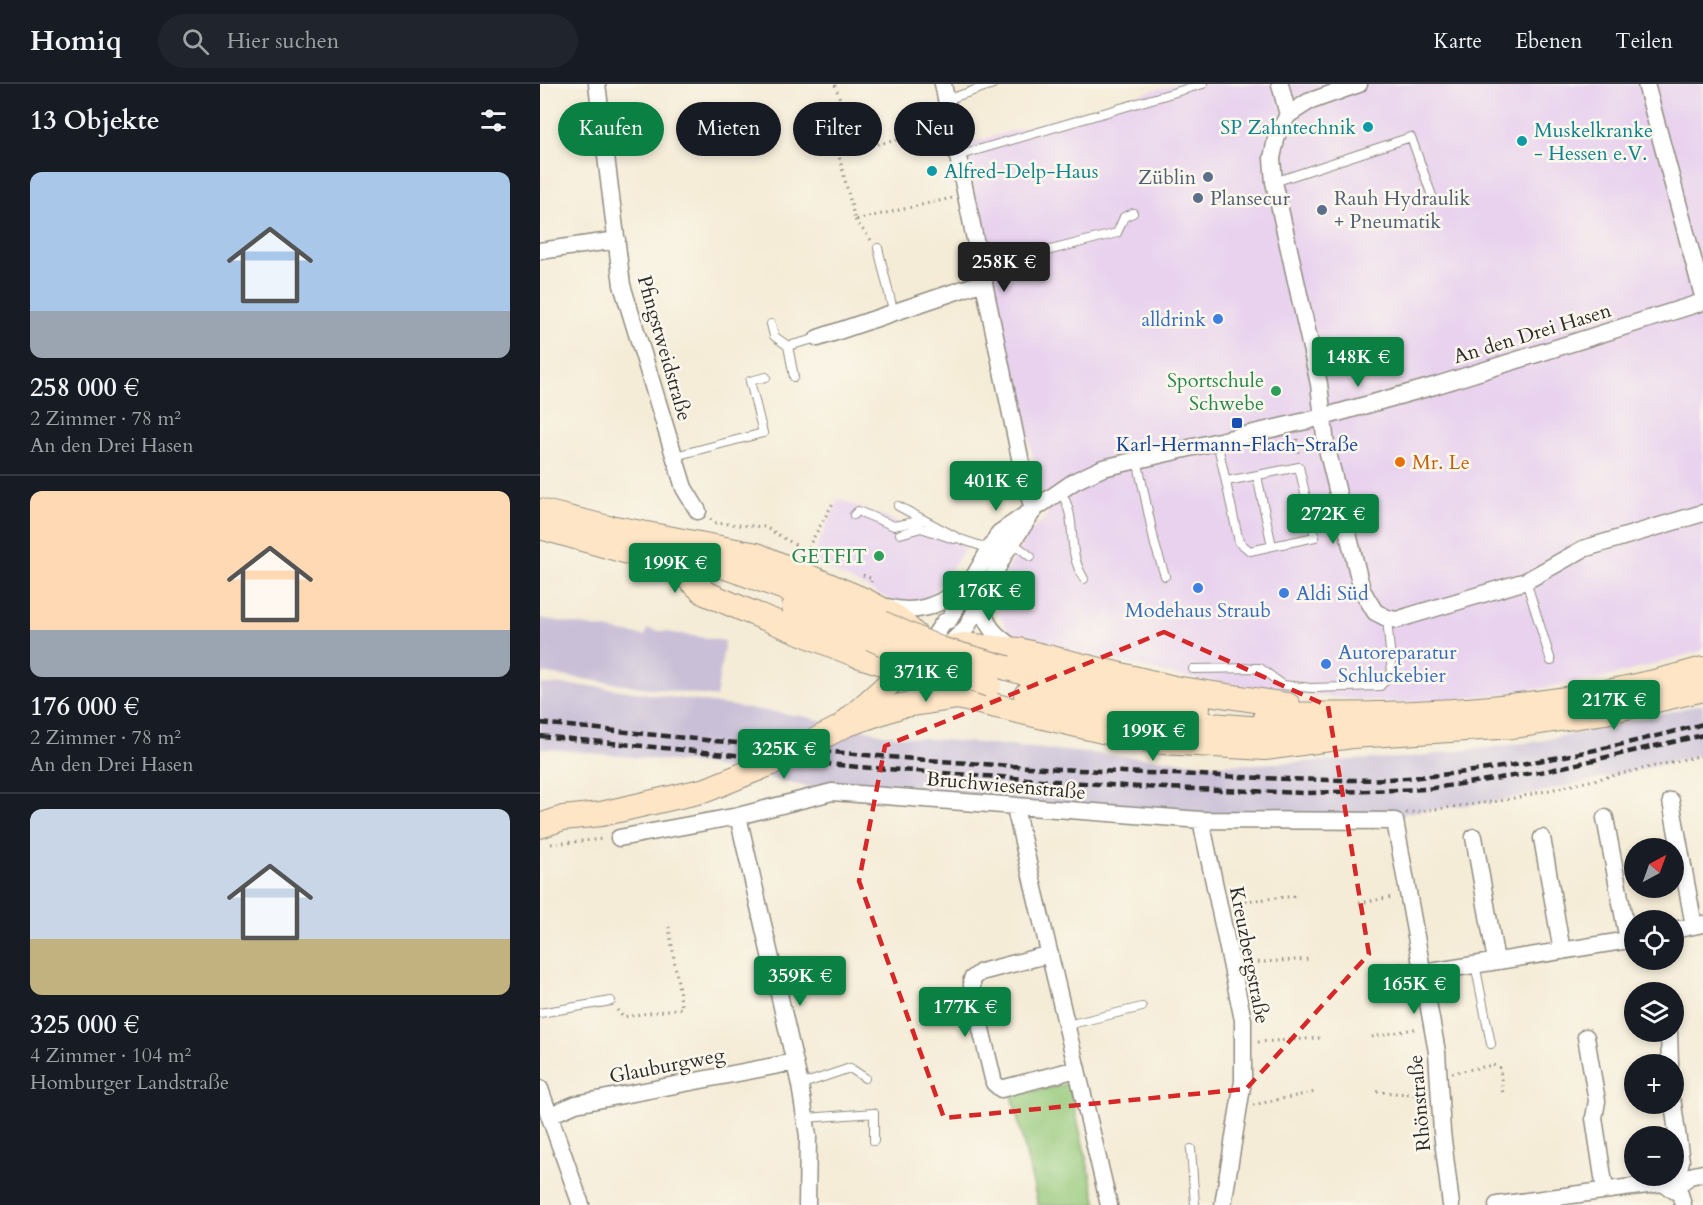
<!DOCTYPE html>
<html lang="de">
<meta charset="utf-8">
<style>
:root{--surface:#171b24;--page:#20242c;--text:#f1f3f6;--muted:#9ea1a6;--line:#363941;--accent:#0b8043}
body{margin:0;font-family:Cardo,serif;background:var(--page);color:var(--text);height:100vh;display:flex;flex-direction:column;font-size:22px;white-space:nowrap}
*{box-sizing:border-box;margin:0}
p{font-size:20px;color:var(--muted)}
.icon{flex:none;width:33px;height:33px;fill:none;stroke:currentColor;stroke-width:2;stroke-linecap:round;stroke-linejoin:round}
.map{position:relative;flex:1;overflow:hidden}
.sheet{display:flex;flex-direction:column;background:var(--surface);width:540px}
.sheet>*{flex:none}
.guide{position:absolute;left:18px;top:18px;width:570px;height:54px;display:flex;gap:12px}
.needle{width:39px;rotate:41deg}
.tools{position:absolute;left:1084px;top:754px;display:grid;gap:12px}
.tools a{display:grid;place-items:center;width:60px;height:60px;border-radius:50%;background:var(--surface);box-shadow:0 3px 9px #0003;font-size:30px}
.price{position:absolute;translate:-50% -51px;padding:0 14px;border-radius:6px;background:var(--accent);color:#fff;font-size:20px;line-height:39px;filter:drop-shadow(0 2px 3px #0008)}
.price::after{content:'';position:absolute;left:50%;top:36px;width:18px;height:14px;margin-left:-9px;background:inherit;clip-path:polygon(0 0,100% 0,50% 100%)}
.price.active{background:#222;color:#fff}
ul{padding:0;list-style:none}
li{display:grid;align-content:center;gap:12px;height:318px;padding:0 30px}
li+li{border-top:2px solid var(--line)}
li span{display:grid;place-items:center;height:186px;border-radius:12px;color:#555}
li>.icon{margin-inline-start:auto}
span .icon{width:108px;height:108px;fill:#fffc;stroke-width:1}
li b{font-size:26px}
h2{display:flex;justify-content:space-between;align-items:center;height:72px;padding:0 30px;font-size:26px}
.pill{padding:0 21px;border-radius:27px;background:var(--surface);box-shadow:0 3px 9px #0003;font-size:21px;line-height:54px}
.pill.active{background:var(--accent);color:#fff}
header{display:flex;align-items:center;gap:36px;box-sizing:border-box;height:84px;padding:0 30px;background:var(--surface);border-bottom:2px solid var(--line)}
header strong{font-size:28px}
nav{display:flex;gap:33px;margin-inline-start:auto;font-size:21px}
.search{width:420px;height:54px;background:var(--page);display:flex;align-items:center;gap:15px;box-sizing:border-box;padding:0 21px;border-radius:33px;color:var(--muted);font-size:22px}
main{display:flex;flex:1;min-height:0}
.map>svg:first-child{display:block}
</style>
<header>
<strong>Homiq</strong>
<div class="search"><svg class="icon" aria-label="search" viewBox="0 0 24 24"><circle cx="10" cy="10" r="6"/><path d="M15 15l6 6"/></svg>Hier suchen</div>
<nav><a>Karte</a><a>Ebenen</a><a>Teilen</a></nav>
</header>
<main>
<section class="sheet">
<h2>13 Objekte<svg class="icon" aria-label="filters" viewBox="0 0 24 24"><path d="M4 7h16M4 17h16"/><circle cx="9" cy="7" r="2"/><circle cx="15" cy="17" r="2"/></svg></h2>
<ul>
<li><span style="background:linear-gradient(#a9c7e8 75%,#9aa5b1 0)"><svg class="icon" aria-label="home" viewBox="0 0 24 24"><path d="M3 11l9-7 9 7M6 9v11h12V9"/></svg></span><div><b>258 000 €</b><p>2 Zimmer · 78 m²</p><p>An den Drei Hasen</p></div></li>
<li><span style="background:linear-gradient(#ffd9b3 75%,#9aa5b1 0)"><svg class="icon" aria-label="home" viewBox="0 0 24 24"><path d="M3 11l9-7 9 7M6 9v11h12V9"/></svg></span><div><b>176 000 €</b><p>2 Zimmer · 78 m²</p><p>An den Drei Hasen</p></div></li>
<li><span style="background:linear-gradient(#c9d6e8 70%,#c2b280 0)"><svg class="icon" aria-label="home" viewBox="0 0 24 24"><path d="M3 11l9-7 9 7M6 9v11h12V9"/></svg></span><div><b>325 000 €</b><p>4 Zimmer · 104 m²</p><p>Homburger Landstraße</p></div></li>
</ul>
</section>
<div class="map">
<svg width="1163" height="1121" viewBox="0 0 1163 1121">
<rect width="100%" height="100%" fill="#fbf7ec"/>
<filter id="ink" filterUnits="userSpaceOnUse"><feTurbulence type="fractalNoise" baseFrequency=".0167" numOctaves="2"/><feDisplacementMap in="SourceGraphic" scale="12" xChannelSelector="R" yChannelSelector="G"/><feConvolveMatrix kernelMatrix="1 2 1 2 8 2 1 2 1" color-interpolation-filters="sRGB"/></filter>
<filter id="wash" filterUnits="userSpaceOnUse"><feTurbulence type="fractalNoise" baseFrequency=".008" numOctaves="4" result="noise"/><feDisplacementMap in="SourceGraphic" scale="24" xChannelSelector="R" yChannelSelector="G"/><feGaussianBlur stdDeviation="1.35" result="paint"/><feColorMatrix in="noise" values="0 0 0 0 0 0 0 0 0 0 0 0 0 0 0 0 0 1.4 0 .05"/><feComposite in="paint" operator="in"/></filter>
<g filter="url(#wash)">
<rect width="100%" height="100%" fill="#f5ecd7"/>
<path fill="#e8d2ee" d="M635,0H1163V566L1061,595L956,611L858,619L767,611L638,592L493,557L468,546L456,526L457,510L466,489L488,450L508,431L460,242L423,61Z
M298,415L353,436L427,463L391,513L371,519L351,516L271,477Z"/>
<path fill="#c9bfd7" d="M0,534L105,552L107,545L185,557L176,613L0,589Z
M0,600L61,603L262,632L348,651L684,681L863,674L1000,657L1163,620V671L966,716L866,729L855,737L661,736L292,708L162,680L0,664Z"/>
<path fill="#95c97a" stroke="#607a52" stroke-width="1.5" d="M529,1000L557,1121H498L472,1011Z"/>
</g>
<g filter="url(#ink)">
<g fill="none" stroke-linecap="round" stroke-linejoin="round">
<g stroke="#908c81" stroke-width="10">
<path id="lane" d="M406,16L453,0
M417,72L663,0
M734,98L871,53L892,112
M338,164L354,230
M440,184L577,149L584,133L593,129
M231,240L234,252L248,262
M254,293L248,262L278,254
M677,357L699,458L710,467L775,453L759,383L687,397
M135,372L223,349L210,297L226,293
M597,375L615,461L625,492
M717,392L732,462
M520,407C540,437 524,462 544,495
M358,422L420,455L453,466
M314,431L318,427L354,442L384,436
M360,450L381,444L414,455
M472,458L491,473
M986,497L1011,577
M653,585L720,584L743,601L771,604L840,602L852,589L847,534
M935,880L951,960
M0,929L71,917
M527,941L602,923
M260,1001L310,984L325,994
M266,1034L334,1029V1057
M651,1065L655,1121"/>
</g>
<g stroke="#908c81" stroke-width="19">
<path id="street" d="M57,0L82,201L144,404L158,427
M403,0L486,403L494,427
M740,0L748,31
M819,0L768,18L748,31L737,51L732,74L734,98L779,300L786,361L822,506L835,528L847,534L857,536L869,532L986,497L1043,465L1163,429
M1106,0L1163,212
M0,167L77,156
M278,254L444,198
M441,516C444,541 454,551 474,564
M347,523C379,532 399,519 427,504
M406,564L427,543L465,469L491,430
M384,567L404,538L409,536L459,449L535,397L563,384L783,333L894,302L1163,218
M1131,717L1154,842
M475,724L569,1121
M198,732L260,1001L268,1052L267,1121
M1065,734L1088,856
M661,736L703,936V997L683,1121
M934,753L956,877
M79,754L198,732L292,708L661,736L855,737L897,968L902,1048L911,1121
M1002,754L1022,867
M1134,846L1163,840
M510,870L441,888L432,895V907L454,999L461,1005L537,985
M884,889L1095,855
M1129,948L1130,981
M1046,953L1057,1017L1054,1034L1065,1106
M0,1005L41,1121
M1133,1020L1141,1077L1134,1104
M10,1031L36,1020L255,978
M1134,1104L1150,1092L1163,1089
M957,1121L1122,1099L1140,1110L1143,1121"/>
</g>
<g stroke="#908c81" stroke-width="26">
<path id="secondary" d="M0,427L89,449
M0,443L162,489
M75,444L217,471L324,516L356,533L376,552L384,568L386,586L395,600L418,613L588,653L623,658L725,664L812,652
M141,467L323,532
M139,486L165,509L205,526L314,570L365,586H378
M254,523L331,554
M467,584L541,605L658,624
M486,611L594,635L812,652L975,642L1065,628L1163,605
M726,630C872,633 1021,627 1163,585
M311,639L360,622L418,613
M301,643L384,568L423,561L478,566L634,604L748,621
M0,742L23,734L61,730L166,706L227,681L313,637"/>
</g>
<path stroke="#908c81" stroke-width="3" stroke-dasharray="1.5 4.5" stroke-linecap="butt" d="M295,1L317,64
M398,48L298,68L315,136L412,114
M315,136L331,156
M757,355L758,372
M170,435L176,439L225,443L266,467L293,419
M323,491L332,495L331,498
M866,729L966,716L1163,671
M11,760L64,755
M693,818L758,812
M819,819L853,813
M706,879L771,875
M830,884L865,879
M77,926L83,933L142,924L129,843
M832,953L879,944
M718,958L781,954
M912,989L953,981L960,984L963,1011
M837,1008L886,1011
M713,1021L775,1008"/>
<use href="#lane" stroke="#fff" stroke-width="8"/>
<use href="#street" stroke="#fff" stroke-width="16"/>
<use href="#secondary" stroke="#fde5c5" stroke-width="24"/>
<path stroke="#2b2b2b" stroke-width="4.5" stroke-dasharray="9 4.5" stroke-linecap="butt" d="M0,639C211,661 421,683 633,690C715,693 798,700 880,693C976,684 1070,665 1163,640
M0,652L319,683L599,703L766,709L887,705L1006,687L1163,651"/>
<g stroke="#908c81" stroke-width="26" stroke-linecap="butt">
<path id="secondary-bridge" d="M342,539L400,565L467,584
M331,554L387,580L449,601"/>
</g>
<use href="#secondary-bridge" stroke="#fde5c5" stroke-width="24"/>
</g>
</g>
<path fill="none" stroke="#d62828" stroke-width="4.5" stroke-dasharray="12 8" stroke-linejoin="round" d="M624,548L788,622L829,870L706,1005L404,1034L319,797L345,662Z"/>
<g fill="#0f9aa8" stroke="#fbf7ec" stroke-width="2">
<circle cx="828" cy="43" r="6"/>
<circle cx="982" cy="57" r="6"/>
<circle cx="392" cy="87" r="6"/>
</g>
<g fill="#5c6f8a" stroke="#fbf7ec" stroke-width="2">
<circle cx="668" cy="93" r="6"/>
<circle cx="658" cy="114" r="6"/>
<circle cx="782" cy="126" r="6"/>
</g>
<g fill="#3f7fe0" stroke="#fbf7ec" stroke-width="2">
<circle cx="678" cy="235" r="6"/>
<circle cx="658" cy="504" r="6"/>
<circle cx="744" cy="509" r="6"/>
<circle cx="786" cy="580" r="6"/>
</g>
<g fill="#2e9e5b" stroke="#fbf7ec" stroke-width="2">
<circle cx="736" cy="307" r="6"/>
<circle cx="339" cy="472" r="6"/>
</g>
<rect fill="#1a4fb4" stroke="#fbf7ec" stroke-width="2" x="691" y="333" width="12" height="12" rx="3"/>
<circle fill="#e8710a" stroke="#fbf7ec" stroke-width="2" cx="860" cy="378" r="6"/>
<g text-anchor="middle" stroke-width="5" stroke-linejoin="round" paint-order="stroke">
<g font-size="20" fill="#0d838f" stroke="#fbf7ec" text-anchor="start">
<text x="816" y="50" text-anchor="end">SP Zahntechnik</text>
<text x="994" y="53">Muskelkranke<tspan x="994" dy="23">- Hessen e.V.</tspan></text>
<text x="404" y="94">Alfred-Delp-Haus</text>
</g>
<g font-size="20" fill="#4e5e75" stroke="#fbf7ec" text-anchor="start">
<text x="656" y="100" text-anchor="end">Züblin</text>
<text x="670" y="121">Plansecur</text>
<text x="794" y="121">Rauh Hydraulik<tspan x="794" dy="23">+ Pneumatik</tspan></text>
</g>
<g font-size="20" fill="#366cbe" stroke="#fbf7ec" text-anchor="start">
<text x="666" y="242" text-anchor="end">alldrink</text>
<text x="756" y="516">Aldi Süd</text>
<text x="658" y="533" text-anchor="middle">Modehaus Straub</text>
<text x="798" y="575">Autoreparatur<tspan x="798" dy="23">Schluckebier</tspan></text>
</g>
<g font-size="20" fill="#2b2b2b" stroke="#fbf7ec">
<text transform="translate(992 249) rotate(-17)" y="7">An den Drei Hasen</text>
<text transform="translate(125 264) rotate(74)" y="7">Pfingstweidstraße</text>
<text transform="translate(466 701) rotate(5)" y="7">Bruchwiesenstraße</text>
<text transform="translate(710 871) rotate(79)" y="7">Kreuzbergstraße</text>
<text transform="translate(127 981) rotate(-11)" y="7">Glauburgweg</text>
<text transform="translate(879 1019) rotate(-95)" y="7">Rhönstraße</text>
</g>
<g font-size="20" fill="#27864d" stroke="#fbf7ec" text-anchor="end">
<text x="724" y="303">Sportschule<tspan x="724" dy="23">Schwebe</tspan></text>
<text x="327" y="479">GETFIT</text>
</g>
<g font-size="20" fill="#164399" stroke="#fbf7ec">
<text x="697" y="367">Karl-Hermann-Flach-Straße</text>
</g>
<g font-size="20" fill="#c56008" stroke="#fbf7ec" text-anchor="start">
<text x="872" y="385">Mr. Le</text>
</g>
</g>
</svg>
<div class="tools">
<a><svg class="needle" viewBox="-14 -14 28 28"><path d="M0-13l5 13h-10z" fill="#e53935"/><path d="M0 13l5-13h-10z" fill="#9ea1a6"/></svg></a>
<a><svg class="icon" aria-label="locate" viewBox="0 0 24 24"><circle cx="12" cy="12" r="6"/><path d="M12 2v4M12 18v4M2 12h4M18 12h4"/></svg></a>
<a><svg class="icon" aria-label="layers" viewBox="0 0 24 24"><path d="M12 4l9 5-9 5-9-5zM3 14l9 5 9-5"/></svg></a>
<a>+</a>
<a>−</a>
</div>
<b class="price active" style="left:464px;top:209px">258K €</b>
<b class="price" style="left:818px;top:304px">148K €</b>
<b class="price" style="left:456px;top:428px">401K €</b>
<b class="price" style="left:793px;top:461px">272K €</b>
<b class="price" style="left:135px;top:510px">199K €</b>
<b class="price" style="left:449px;top:538px">176K €</b>
<b class="price" style="left:386px;top:619px">371K €</b>
<b class="price" style="left:1074px;top:647px">217K €</b>
<b class="price" style="left:613px;top:678px">199K €</b>
<b class="price" style="left:244px;top:696px">325K €</b>
<b class="price" style="left:260px;top:923px">359K €</b>
<b class="price" style="left:874px;top:931px">165K €</b>
<b class="price" style="left:425px;top:954px">177K €</b>
<div class="guide">
<a class="pill active">Kaufen</a>
<a class="pill">Mieten</a>
<a class="pill">Filter</a>
<a class="pill">Neu</a>
</div>
</div>
</main>
